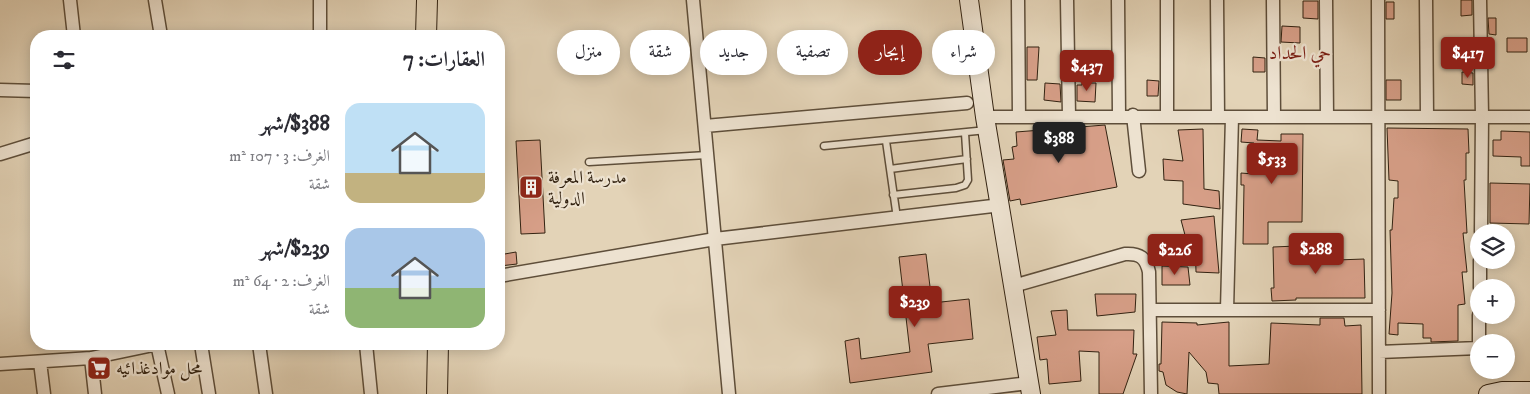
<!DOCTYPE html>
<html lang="ar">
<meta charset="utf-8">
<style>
:root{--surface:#fff;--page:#f7f7f7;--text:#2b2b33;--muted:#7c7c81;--accent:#8f2418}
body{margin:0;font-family:"IM FELL DW Pica",Amiri,serif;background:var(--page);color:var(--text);direction:rtl;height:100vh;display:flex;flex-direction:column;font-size:19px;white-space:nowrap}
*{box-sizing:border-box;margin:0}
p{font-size:16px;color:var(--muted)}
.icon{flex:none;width:28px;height:28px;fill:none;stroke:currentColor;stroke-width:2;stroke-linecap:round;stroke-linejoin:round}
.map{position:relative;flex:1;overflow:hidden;direction:ltr}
.sheet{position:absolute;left:30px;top:30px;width:475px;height:320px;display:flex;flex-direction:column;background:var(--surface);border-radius:20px;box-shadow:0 2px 12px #0003;direction:rtl}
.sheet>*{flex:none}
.banner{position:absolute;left:520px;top:30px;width:475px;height:45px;direction:rtl;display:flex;gap:10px}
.controls{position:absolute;left:1470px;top:224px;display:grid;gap:10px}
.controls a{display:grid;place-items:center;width:45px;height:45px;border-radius:50%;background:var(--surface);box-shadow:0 2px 12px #0003;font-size:25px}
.price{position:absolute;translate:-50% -42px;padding:0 11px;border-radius:5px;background:var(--accent);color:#fff;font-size:16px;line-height:32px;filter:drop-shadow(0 1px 2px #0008)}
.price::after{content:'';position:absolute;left:50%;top:30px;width:15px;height:11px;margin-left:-8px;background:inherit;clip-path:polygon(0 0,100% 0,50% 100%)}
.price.on{background:#222;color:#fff}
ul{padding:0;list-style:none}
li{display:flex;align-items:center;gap:15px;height:125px;padding:0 20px}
li span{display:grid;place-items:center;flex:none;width:140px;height:100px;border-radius:15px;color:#555}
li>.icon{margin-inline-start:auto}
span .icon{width:60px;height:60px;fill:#fffc;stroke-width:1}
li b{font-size:21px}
h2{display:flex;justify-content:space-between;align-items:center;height:60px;padding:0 20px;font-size:21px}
.tag{padding:0 18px;border-radius:22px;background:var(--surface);box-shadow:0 2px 12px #0003;font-size:18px;line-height:45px}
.tag.on{background:var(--accent);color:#fff}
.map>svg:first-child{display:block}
</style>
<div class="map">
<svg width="1530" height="394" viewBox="0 0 1530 394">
<rect width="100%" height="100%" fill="#e3d3b7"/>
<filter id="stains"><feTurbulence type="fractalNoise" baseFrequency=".004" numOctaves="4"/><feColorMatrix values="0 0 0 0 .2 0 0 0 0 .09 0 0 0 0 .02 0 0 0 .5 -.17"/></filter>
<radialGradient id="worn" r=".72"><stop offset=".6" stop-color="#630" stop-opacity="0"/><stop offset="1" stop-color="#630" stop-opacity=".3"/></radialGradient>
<path fill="#d79f88" stroke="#322211" d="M1461,0H1472V15L1461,16Z
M1303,1H1318V19L1303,18Z
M1386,2H1394V19H1386Z
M1488,18H1496V35L1489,34Z
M1282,26L1300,27V43L1281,42Z
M1507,38H1527V52H1507Z
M1027,47H1039L1037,80H1027Z
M1253,57L1265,58V72H1253Z
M1462,72L1473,73V85L1462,84Z
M1147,80L1159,81L1158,96H1147Z
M1386,80H1401V100H1386Z
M1045,83L1060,84L1061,102L1044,100Z
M1082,83H1096L1095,102L1077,101V85H1082Z
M1105,125L1117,187L1021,205L1020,199L1010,201L1003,160L1014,159L1012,147L1017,146L1016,132Z
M1387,128L1468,129L1469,153H1466V180H1464L1467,233H1463L1467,272H1462L1465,304L1458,305V341L1431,342V338H1423V324L1398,323V335L1389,334L1392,293L1390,230H1392L1394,198H1398V181L1389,180Z
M1203,129L1204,189L1219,191L1220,209L1183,204V181L1164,180L1163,159L1183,161L1178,130Z
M1242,129L1258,130L1257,140L1281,141V134H1303L1302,222H1268V244H1243L1244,185H1241V173L1253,174L1254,143L1241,142Z
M1501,131L1530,132V166H1521V157L1493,156V140H1501Z
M540,140L545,233L521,234L516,141Z
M1490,183L1530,184L1529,224L1490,223Z
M1214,216L1219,273L1196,272L1195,238L1185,235L1181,220Z
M1297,246V249L1337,250V260L1364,259L1365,298H1296V300L1272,301L1271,288H1274L1273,247Z
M516,252L517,264L500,266L499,255Z
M926,254L932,303L969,299L973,339L928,344L932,372L850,383L845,341L859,338L861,359L910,352L899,257Z
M1162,266L1188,267L1190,285H1162Z
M1095,294H1136L1135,312L1097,316Z
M1067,310L1068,330H1134L1133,354H1137L1123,394H1099V352L1079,351L1081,381L1049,384L1047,359L1040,360L1037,337L1056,335L1051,311Z
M1320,318H1344L1345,326L1361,325L1362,394H1219L1218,384L1208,383L1206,372L1189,352L1187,394L1177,392L1166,385L1163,372L1159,371V364H1161L1162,322L1197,323V325L1229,322V366L1269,364L1271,323L1320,325Z"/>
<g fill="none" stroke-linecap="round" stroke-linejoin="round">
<g stroke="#5e4e3a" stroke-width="9">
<path id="lane" d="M886,141L897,218
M824,146L987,130
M589,162L707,155
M890,169L967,159
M893,195L956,188L965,185L968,180L965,133"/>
</g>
<g stroke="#5e4e3a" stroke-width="15">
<path id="street" d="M70,0L74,36
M155,0L161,36
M693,0L729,394
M1018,0L1019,117
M1067,0L1069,116
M1118,0L1119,115
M1167,0V116
M1217,0L1218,117
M1273,0L1274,117
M1326,0L1327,117
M1378,0L1379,394
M1426,0L1427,116
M1480,0L1482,116L1481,232
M320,36V0
M0,90L36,91
M1133,115L1139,171
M985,117H1530
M705,126L967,103
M0,154L36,143
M499,276L715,239L1001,205
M1013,286L1125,254C1140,253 1146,258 1149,272L1151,394
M1480,288V260
M1150,310H1379
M1227,310L1232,117
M1479,342V315
M157,344L168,394
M201,344L209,394
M259,344L266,394
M366,344L371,394
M1379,352L1479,348
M91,358L95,394
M40,362L44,394
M0,364L91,358L158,344
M938,394L1029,383"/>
</g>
<g stroke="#322211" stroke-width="20">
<path id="secondary" d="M969,0L985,117L1031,394
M1488,394L1502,391H1530"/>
</g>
<g stroke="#322211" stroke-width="22">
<path id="primary" d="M426,36L427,0
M437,394L438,344"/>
</g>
<use href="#lane" stroke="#ede2d0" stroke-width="6"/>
<use href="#street" stroke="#ede2d0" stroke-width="12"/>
<use href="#secondary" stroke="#ede2d0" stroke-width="18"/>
<use href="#primary" stroke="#e3d3b7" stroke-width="20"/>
</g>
<defs>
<g id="building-square" transform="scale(1.25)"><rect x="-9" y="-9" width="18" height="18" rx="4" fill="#8f2418" stroke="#ede2d0"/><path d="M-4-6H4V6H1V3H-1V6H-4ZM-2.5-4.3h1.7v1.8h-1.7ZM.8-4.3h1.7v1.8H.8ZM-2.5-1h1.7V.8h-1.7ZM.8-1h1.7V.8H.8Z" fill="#fff"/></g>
<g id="supermarket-square" transform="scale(1.25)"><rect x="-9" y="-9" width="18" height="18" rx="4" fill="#8f2418" stroke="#ede2d0"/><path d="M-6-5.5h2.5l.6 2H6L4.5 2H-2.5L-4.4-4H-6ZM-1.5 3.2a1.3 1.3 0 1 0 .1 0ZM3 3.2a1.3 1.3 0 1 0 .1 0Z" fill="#fff"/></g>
</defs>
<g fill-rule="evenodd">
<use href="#building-square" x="531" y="187"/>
<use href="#supermarket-square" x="99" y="368"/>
</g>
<g text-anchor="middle" stroke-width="4.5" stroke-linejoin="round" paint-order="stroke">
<g font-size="18" fill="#322211" stroke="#ede2d0" text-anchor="start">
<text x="548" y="183">مدرسة المعرفة<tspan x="548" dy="21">الدولية</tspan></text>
<text x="116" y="374">محل موادغذائيه</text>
</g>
<g font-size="19" fill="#7a1f14" stroke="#ede2d0">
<text x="1300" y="59">حي الحداد</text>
</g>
</g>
<rect width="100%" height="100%" filter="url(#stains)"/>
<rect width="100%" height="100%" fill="url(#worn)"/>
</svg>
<div class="controls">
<a><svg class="icon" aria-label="layers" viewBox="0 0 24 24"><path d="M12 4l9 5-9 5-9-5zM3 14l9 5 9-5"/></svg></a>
<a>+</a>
<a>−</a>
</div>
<b class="price" style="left:1468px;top:79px">$417</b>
<b class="price" style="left:1087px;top:92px">$437</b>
<b class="price on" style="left:1059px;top:164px">$388</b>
<b class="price" style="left:1272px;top:185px">$533</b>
<b class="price" style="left:1316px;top:275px">$288</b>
<b class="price" style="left:1175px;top:276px">$226</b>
<b class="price" style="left:915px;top:328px">$239</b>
<div class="banner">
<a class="tag">شراء</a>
<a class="tag on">إيجار</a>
<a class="tag">تصفية</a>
<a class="tag">جديد</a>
<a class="tag">شقة</a>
<a class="tag">منزل</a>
</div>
<section class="sheet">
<h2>العقارات: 7<svg class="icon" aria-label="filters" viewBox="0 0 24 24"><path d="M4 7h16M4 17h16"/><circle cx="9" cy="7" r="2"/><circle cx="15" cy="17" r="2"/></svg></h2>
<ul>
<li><span style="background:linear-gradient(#bfe0f5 70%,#c2b280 0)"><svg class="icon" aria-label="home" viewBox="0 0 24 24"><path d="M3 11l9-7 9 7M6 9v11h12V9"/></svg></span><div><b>$388/شهر</b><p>الغرف: 3 · 107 m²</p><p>شقة</p></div></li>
<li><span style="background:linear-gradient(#a9c7e8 60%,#8fb573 0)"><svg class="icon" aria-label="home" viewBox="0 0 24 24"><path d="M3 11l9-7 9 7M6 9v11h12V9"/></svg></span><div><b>$239/شهر</b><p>الغرف: 2 · 64 m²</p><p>شقة</p></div></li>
</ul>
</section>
</div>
